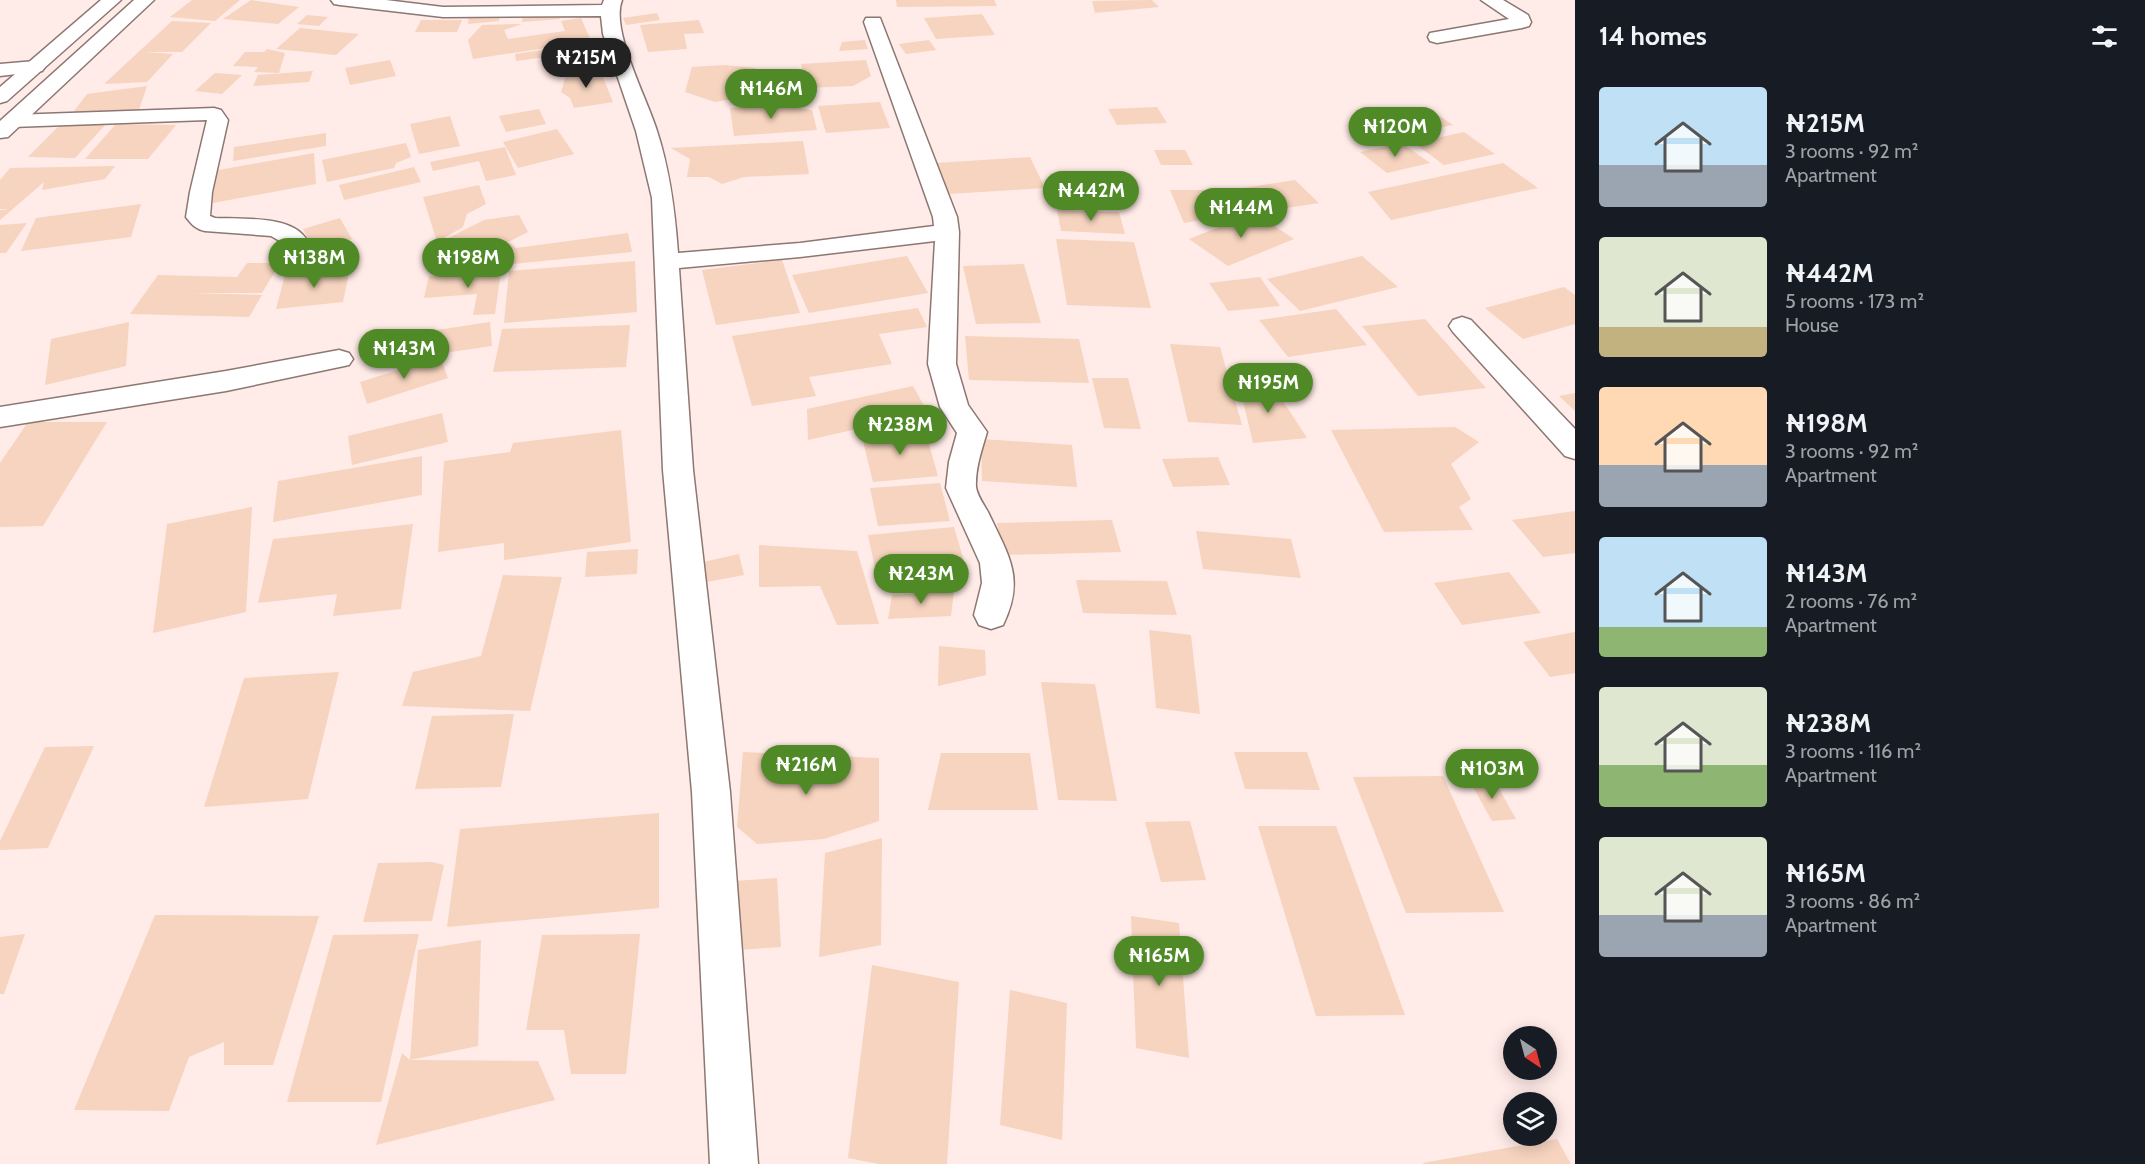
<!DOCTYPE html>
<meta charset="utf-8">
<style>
:root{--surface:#171b24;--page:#242831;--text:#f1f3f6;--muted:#9ea1a6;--accent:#508a27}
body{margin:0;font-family:Cabin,sans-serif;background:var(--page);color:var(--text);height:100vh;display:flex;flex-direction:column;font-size:22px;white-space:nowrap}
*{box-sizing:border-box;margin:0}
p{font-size:20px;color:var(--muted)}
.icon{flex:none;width:33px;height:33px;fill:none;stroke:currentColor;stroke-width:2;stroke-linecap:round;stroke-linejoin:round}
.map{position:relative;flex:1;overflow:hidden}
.drawer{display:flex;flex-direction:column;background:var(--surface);width:570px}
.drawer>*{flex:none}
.needle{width:39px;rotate:144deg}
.controls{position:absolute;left:1503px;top:1026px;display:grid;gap:12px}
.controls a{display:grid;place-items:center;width:54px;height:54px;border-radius:50%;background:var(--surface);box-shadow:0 3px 15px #0003;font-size:30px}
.price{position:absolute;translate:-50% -51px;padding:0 14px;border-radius:21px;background:var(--accent);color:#fff;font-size:20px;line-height:39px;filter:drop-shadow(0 2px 3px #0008)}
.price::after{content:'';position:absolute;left:50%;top:36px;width:18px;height:14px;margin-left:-9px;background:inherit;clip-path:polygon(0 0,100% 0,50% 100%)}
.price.current{background:#222;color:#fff}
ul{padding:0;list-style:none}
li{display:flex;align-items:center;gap:18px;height:150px;padding:0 24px}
li span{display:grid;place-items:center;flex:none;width:168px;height:120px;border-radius:6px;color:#555}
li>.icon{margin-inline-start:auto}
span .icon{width:72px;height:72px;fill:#fffc;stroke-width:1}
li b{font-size:26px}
h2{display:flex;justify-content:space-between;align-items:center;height:72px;padding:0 24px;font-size:26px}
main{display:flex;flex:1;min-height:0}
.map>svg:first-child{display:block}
</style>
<main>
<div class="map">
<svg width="1575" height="1164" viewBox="0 0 1575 1164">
<rect width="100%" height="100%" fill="#ffebe7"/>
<path fill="#f6d4bf" d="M192,0H240L215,21L170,17Z
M251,0L299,7L278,24L223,19Z
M896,0H994L997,6L897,7Z
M1152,0L1159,7L1095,13L1092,1Z
M560,12V19L522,22L523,14Z
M657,13L660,20L626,25L623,18Z
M500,14L499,21L468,24L469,16Z
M982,14L995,35L936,39L924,18Z
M307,15L328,17L319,26L297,24Z
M581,18L591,41L473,59L468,40L482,25L522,24L504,30L508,39L565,31L561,21Z
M421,20H462L457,32H415Z
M699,20L704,33L684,34L687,49L648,52L640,25Z
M172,21L211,23L182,52H145L173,54L147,82L104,84Z
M300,28L359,34L336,55L276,49Z
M865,40L868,49L839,51L842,42Z
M929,40L936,50L906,54L899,44Z
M590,43L596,60L576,63L573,53L516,61L515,54Z
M267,49L285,53L279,73L254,72L258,67L233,66L245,52H264Z
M390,60L396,76L350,85L345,68Z
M866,60L871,76L853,86L807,88L801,64Z
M725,65L755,68L772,92L715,102L685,92L692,67Z
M600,70L613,102L574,108L570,98L561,92L566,75Z
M313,71L309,82L253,86L258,75Z
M215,73L242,75L222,94L195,91Z
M147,86L139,110L71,115L87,94Z
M880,102L890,128L826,133L818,106Z
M780,105L812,110L817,130L734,136L730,108Z
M1157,107L1167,123L1117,125L1108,109Z
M1426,107L1453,125L1397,136L1371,117Z
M539,109L546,124L506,132L499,116Z
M450,116L460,146L419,154L410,124Z
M63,122L107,123L75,158L28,157Z
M116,124L176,125L148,159H85Z
M557,129L574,154L518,168L503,142Z
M1464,132L1495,154L1444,165L1414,143Z
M326,133V146L233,161L234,147Z
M803,141L809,174L744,177L722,184L709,177H687L690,159L671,148Z
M406,143L411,157L396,163L394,168L327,182L322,160Z
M1402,143L1430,163L1387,173L1360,152Z
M505,147L516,175L486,181L479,161L433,171L430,162Z
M1154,150H1185L1193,165H1161Z
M314,153L316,184L213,203V171Z
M1030,157L1045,188L948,194L936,163Z
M1503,163L1538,188L1391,220L1368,192Z
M115,166L105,179L42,190L44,182L0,220V210H10L0,209V180L10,168Z
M414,167L421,182L344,200L339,185Z
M1295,180L1319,203L1267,211L1244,188Z
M479,185L486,204L467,214L463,227L437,242L423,197Z
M1170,190H1230L1242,213L1184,223Z
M141,204L131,237L21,251L36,218Z
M1057,210L1119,212L1125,234L1061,231Z
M1255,213L1294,239L1228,266L1189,239Z
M519,215L528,232L508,242L516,248L628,233L632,252L464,269L427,249L484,220Z
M340,218L352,239L315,251L303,229Z
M27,223L6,253H0V225Z
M1056,239L1134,242L1151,308L1067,305Z
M907,256L928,293L809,313L792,275Z
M1362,256L1398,287L1300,311L1267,279Z
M782,260L800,313L716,325L702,270Z
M635,261L637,312L504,323L509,271Z
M247,263H280L262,293H191L262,295L249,317L130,314L158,275L237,277Z
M1024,264L1041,323L976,324L963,266Z
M350,268L343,302L276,309L285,275Z
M501,271L495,314L473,315L477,294L424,298L429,276Z
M1260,277L1280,306L1228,311L1209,283Z
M1564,287L1575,295V324L1523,339L1485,308Z
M918,308L927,327L879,334L892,364L809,377L816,396L752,406L732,336Z
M1336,309L1367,345L1288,357L1259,320Z
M1425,319L1486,388L1418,396L1362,326Z
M129,322L126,366L45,385L51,339Z
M490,322L492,346L409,358L410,334Z
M630,325L626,367L493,372L502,329Z
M965,336L1079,339L1089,383L969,380Z
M1170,344L1220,347L1242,425L1188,422Z
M440,357L448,378L367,404L360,382Z
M1092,378H1128L1141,429L1104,428Z
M1270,381L1307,438L1253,443L1239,384Z
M913,386L928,413L808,440L807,409Z
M1575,393V411L1559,396Z
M442,413L448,442L352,465L348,436Z
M28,422H107L43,526L0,527V463Z
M1455,427L1479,442L1451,464L1471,499L1459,507L1473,530L1384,532L1331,430Z
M621,430L631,542L504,560V543L438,552L444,461L510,452L513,443Z
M925,430L938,476L873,482L862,437Z
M981,439L1072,445L1077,487L982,481Z
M422,456V495L273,522L278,481Z
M1218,457L1230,485L1173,487L1162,459Z
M940,483L950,521L878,526L870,488Z
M252,507L246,612L153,633L167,524Z
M1575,511V553L1543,557L1512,520Z
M1112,520L1121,552L1003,555L997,523Z
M413,524L401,609L333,616L337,594L258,603L273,539Z
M954,527L964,561L908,567L912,583L879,587L868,535Z
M1196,531L1291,539L1301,578L1203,569Z
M759,545L857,551L879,624L837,625L820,586L759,587Z
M638,549L637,574L585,577L587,552Z
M739,554L744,575L707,582L703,562Z
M1509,572L1541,613L1462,625L1434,583Z
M503,575L562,577L530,711L402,706L413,672L481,656Z
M1076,580L1167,581L1177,615L1083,613Z
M954,591L951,616L888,619L892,595Z
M1149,630L1191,635L1200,714L1156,708Z
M1575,632V673L1550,677L1523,642Z
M939,646L985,650L986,675L938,686Z
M339,672L308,799L204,807L244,678Z
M1041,682L1095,684L1117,801L1058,800Z
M514,714L501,787L415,789L432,716Z
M94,746L48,848L0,850V841L45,747Z
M743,752L879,758V821L824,839L757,844L737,827Z
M1234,752H1307L1320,790L1245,789Z
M941,753H1030L1038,810H928Z
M1443,776L1504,912L1406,913L1353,777Z
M1493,778L1516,819L1492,821L1469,780Z
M659,813V908L447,927L460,829Z
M1190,821L1206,880L1161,882L1145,822Z
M1258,826H1336L1405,1015L1316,1016Z
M882,838L881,945L819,957L825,853Z
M432,862L444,865L432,921L363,922L378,863Z
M777,878L781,947L736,950L734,881Z
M155,915L319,916L273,1065H224V1042L189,1057L169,1111L74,1110Z
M1131,916L1179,923L1189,1058L1136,1048Z
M25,934L4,994H0V937Z
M419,934L381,1102H287L333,935Z
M640,934L626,1074H571L564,1030H526L542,935Z
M481,940L478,1046L410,1060L538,1061L555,1100L376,1145L402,1053L410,1060L418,950Z
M872,965L959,982L947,1164H879L848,1158Z
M1010,990L1067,1003L1062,1140L1000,1125Z
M1557,1139L1571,1164H1423V1163Z"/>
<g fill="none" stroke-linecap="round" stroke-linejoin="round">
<g stroke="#8c7772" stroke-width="3">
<path id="minor" d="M331,0H386L443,7L602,5L604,0H622C610,30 647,98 657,131C670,171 675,211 678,253L800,243L934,226L933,217L864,22L866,18H880L957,217L959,232L956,364L968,405L987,432C982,449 975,469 976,487C977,495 984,505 988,512C1008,555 1026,578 1003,625L991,629L979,625L974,615L982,583L980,563L946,488L949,462L957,433L940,407L928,364L935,241L800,257L679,268L693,470L730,792L758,1164H710L692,792L663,470L652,198L636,131L603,34L601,16L443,17L340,5L334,4Z
M1481,0H1503L1528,15L1531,22L1529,26L1522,28L1437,43L1430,41L1428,37L1430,33L1509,19Z
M35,61L42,63L45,67L42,71L0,76V64Z
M214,108L221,110L228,120L212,192L210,216L215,218C239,219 286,216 303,235C309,241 312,249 315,256L312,261L303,263L294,261L285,244L271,236L205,231C196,229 192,225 186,217L190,192L207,120L12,127L5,125L2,121L5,117L12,115Z
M1462,317L1471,320L1575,429V459L1565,456L1453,332L1449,326L1453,320Z
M339,350L349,353L353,359L349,365L226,391L0,427V407L226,371Z"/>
</g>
<g stroke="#8c7772" stroke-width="3">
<path id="major" d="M101,0H121L7,101L0,103V87Z
M134,0H154L8,137L0,138V121Z"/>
</g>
<use href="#minor" fill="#fff" fill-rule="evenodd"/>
<use href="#major" fill="#fff" fill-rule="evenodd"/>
</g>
</svg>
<div class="controls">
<a><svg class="needle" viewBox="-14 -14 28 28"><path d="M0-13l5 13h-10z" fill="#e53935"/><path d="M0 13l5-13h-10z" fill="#9ea1a6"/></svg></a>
<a><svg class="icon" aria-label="layers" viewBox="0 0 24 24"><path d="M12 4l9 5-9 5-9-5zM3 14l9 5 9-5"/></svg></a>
</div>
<b class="price current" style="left:586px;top:89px">₦215M</b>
<b class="price" style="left:771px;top:120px">₦146M</b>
<b class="price" style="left:1395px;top:158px">₦120M</b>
<b class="price" style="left:1091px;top:222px">₦442M</b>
<b class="price" style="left:1241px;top:239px">₦144M</b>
<b class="price" style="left:314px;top:289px">₦138M</b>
<b class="price" style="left:468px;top:289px">₦198M</b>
<b class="price" style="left:404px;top:380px">₦143M</b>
<b class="price" style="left:1268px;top:414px">₦195M</b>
<b class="price" style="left:900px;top:456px">₦238M</b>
<b class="price" style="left:921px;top:605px">₦243M</b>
<b class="price" style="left:806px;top:796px">₦216M</b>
<b class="price" style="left:1492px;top:800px">₦103M</b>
<b class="price" style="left:1159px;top:987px">₦165M</b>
</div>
<section class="drawer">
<h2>14 homes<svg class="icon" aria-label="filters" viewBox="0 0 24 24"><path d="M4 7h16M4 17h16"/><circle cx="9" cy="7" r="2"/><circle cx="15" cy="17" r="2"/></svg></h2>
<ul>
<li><span style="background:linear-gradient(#bfe0f5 65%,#9aa5b1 0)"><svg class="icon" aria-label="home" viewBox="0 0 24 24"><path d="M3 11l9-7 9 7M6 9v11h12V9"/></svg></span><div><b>₦215M</b><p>3 rooms · 92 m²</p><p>Apartment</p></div></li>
<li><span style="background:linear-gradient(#dfe7d0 75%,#c2b280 0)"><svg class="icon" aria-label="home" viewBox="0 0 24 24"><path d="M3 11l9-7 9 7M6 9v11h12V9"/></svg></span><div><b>₦442M</b><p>5 rooms · 173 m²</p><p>House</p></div></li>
<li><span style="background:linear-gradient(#ffd9b3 65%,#9aa5b1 0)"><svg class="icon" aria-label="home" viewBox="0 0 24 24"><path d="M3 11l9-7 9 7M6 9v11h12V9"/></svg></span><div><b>₦198M</b><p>3 rooms · 92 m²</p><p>Apartment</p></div></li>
<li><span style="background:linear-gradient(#bfe0f5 75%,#8fb573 0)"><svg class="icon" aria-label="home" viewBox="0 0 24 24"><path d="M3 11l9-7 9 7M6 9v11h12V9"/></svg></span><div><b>₦143M</b><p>2 rooms · 76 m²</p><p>Apartment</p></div></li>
<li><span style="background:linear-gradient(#dfe7d0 65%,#8fb573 0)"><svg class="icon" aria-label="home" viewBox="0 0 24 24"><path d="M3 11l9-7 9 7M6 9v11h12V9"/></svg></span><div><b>₦238M</b><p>3 rooms · 116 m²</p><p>Apartment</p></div></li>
<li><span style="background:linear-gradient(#dfe7d0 65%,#9aa5b1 0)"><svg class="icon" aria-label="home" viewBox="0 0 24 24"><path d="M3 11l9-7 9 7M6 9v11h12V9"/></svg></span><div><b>₦165M</b><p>3 rooms · 86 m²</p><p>Apartment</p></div></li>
</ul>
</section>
</main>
